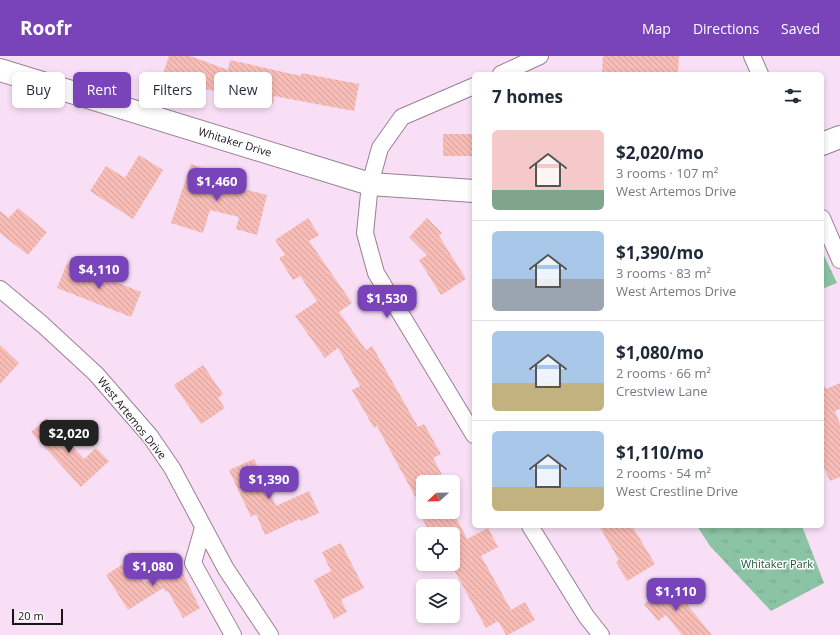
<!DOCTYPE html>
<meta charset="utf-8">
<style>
:root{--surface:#fff;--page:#f2f2f3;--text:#1f2937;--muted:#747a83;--line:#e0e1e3;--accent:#7943ba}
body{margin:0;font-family:"Open Sans",sans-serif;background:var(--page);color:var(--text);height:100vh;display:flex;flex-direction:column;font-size:15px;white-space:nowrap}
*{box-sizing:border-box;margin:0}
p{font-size:13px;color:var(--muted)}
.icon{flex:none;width:22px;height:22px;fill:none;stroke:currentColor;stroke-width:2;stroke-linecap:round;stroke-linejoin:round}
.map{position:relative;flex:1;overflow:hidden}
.drawer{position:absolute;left:472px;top:16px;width:352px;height:456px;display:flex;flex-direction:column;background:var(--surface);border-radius:6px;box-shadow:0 2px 6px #0003}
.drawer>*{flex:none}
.top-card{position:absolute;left:12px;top:16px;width:380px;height:36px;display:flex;gap:8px}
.needle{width:26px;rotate:248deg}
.tools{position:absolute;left:416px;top:419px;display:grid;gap:8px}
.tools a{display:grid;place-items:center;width:44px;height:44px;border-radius:6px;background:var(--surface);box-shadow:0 2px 6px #0003;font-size:20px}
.scale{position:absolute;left:12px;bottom:10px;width:51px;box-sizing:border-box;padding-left:4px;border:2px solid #1b121a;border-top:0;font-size:11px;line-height:14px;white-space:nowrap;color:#1b121a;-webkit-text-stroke:3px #fff;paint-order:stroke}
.price{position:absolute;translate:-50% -34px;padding:0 9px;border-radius:8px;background:var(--accent);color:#fff;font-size:13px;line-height:26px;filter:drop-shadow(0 1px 2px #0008)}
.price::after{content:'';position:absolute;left:50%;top:24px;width:12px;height:9px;margin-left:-6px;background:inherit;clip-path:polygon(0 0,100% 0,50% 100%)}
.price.selected{background:#222;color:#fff}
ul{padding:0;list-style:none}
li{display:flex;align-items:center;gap:12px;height:100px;padding:0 20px}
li+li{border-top:1px solid var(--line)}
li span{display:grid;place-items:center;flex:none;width:112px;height:80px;border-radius:6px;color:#555}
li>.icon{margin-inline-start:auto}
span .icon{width:48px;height:48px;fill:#fffc;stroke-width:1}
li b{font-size:17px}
h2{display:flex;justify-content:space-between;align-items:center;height:48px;padding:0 20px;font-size:17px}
.chip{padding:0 14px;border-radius:6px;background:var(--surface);box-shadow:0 2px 6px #0003;font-size:14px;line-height:36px}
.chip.selected{background:var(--accent);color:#fff}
header{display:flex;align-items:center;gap:24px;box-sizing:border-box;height:56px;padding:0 20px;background:var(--accent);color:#fff}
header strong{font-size:19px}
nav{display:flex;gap:22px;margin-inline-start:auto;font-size:14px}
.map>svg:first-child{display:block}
</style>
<header>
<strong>Roofr</strong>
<nav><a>Map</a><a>Directions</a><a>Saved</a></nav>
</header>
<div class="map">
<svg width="840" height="579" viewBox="0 0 840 579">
<defs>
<pattern id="grass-tufts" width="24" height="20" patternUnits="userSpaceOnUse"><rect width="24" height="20" fill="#8bc4a4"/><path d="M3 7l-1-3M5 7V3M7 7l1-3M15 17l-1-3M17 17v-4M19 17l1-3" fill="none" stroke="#77a78d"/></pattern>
<pattern id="building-back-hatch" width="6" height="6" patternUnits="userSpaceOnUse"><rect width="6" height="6" fill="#f8bcb6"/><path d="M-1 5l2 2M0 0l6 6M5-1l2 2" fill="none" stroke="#d4a19c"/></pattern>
</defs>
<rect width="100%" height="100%" fill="#f8dff5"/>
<path fill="url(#grass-tufts)" d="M822,195L837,227L822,233Z
M697,470H802L824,527L771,555L710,490Z"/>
<path fill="url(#building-back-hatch)" d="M169,0H190L228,14L230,4L301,20V17L359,28L354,55L274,40L273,48L205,33L163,18Z
M603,0H679L678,18H602Z
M443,78H474V100H443Z
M139,99L163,114L133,163L90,135L106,110L125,122Z
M191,108L222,119L219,127L267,139L257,179L236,173L239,161L210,154L203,177L171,167Z
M18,152L47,176L28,199L0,177V155L9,162Z
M308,162L319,179L309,185L352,247L339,256L366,294L372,290L418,371L424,368L441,398L433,402L446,426H423V455L377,370L374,372L352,334L360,330L338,292L325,302L295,260L317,245L300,220L293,224L279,202L285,199L275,184Z
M427,162L442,177L439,180L466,223L441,239L419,204L427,199L409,181Z
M67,207L141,236L131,261L57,232Z
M0,289L19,307L0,328Z
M203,309L223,338L218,342L225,352L201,368L174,329Z
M822,325L826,333L840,327V353L835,355L840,368V421L830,425L822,408Z
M47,362L84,403L96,392L109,405L81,431L31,376Z
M254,403L276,450L309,435L319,457L301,465L300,463L265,479L256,458L251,461L229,414Z
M428,456H453L467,483L488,472L498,491L481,500L511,554L525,546L535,564L508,579H506L498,565L486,572L453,512V478H430L421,460Z
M599,470H632L655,508L627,525L616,506L619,504Z
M341,487L364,532L341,544L347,556L334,563L314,524L331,515L322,496Z
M129,504L144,527L178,508L200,552L183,562L168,535L166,536L163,532L128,554L106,519Z
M670,528L712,579H682L666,559L658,565L644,548Z"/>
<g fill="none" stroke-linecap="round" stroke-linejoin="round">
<g stroke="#978094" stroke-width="18">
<path id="street" d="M752,0L760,18
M501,18L540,0
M474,30L402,61L380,92L370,128L365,177L376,217L474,379
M822,162L840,204
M0,233L43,269L96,318L150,380L172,412L226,513L270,579
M530,470L586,560L601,579
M203,472L193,507L233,579"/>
</g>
<g stroke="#978094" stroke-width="24">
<path id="secondary" d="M0,14L370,128L474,135
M822,88L840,81"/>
</g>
<use href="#street" stroke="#fff" stroke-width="16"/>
<use href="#secondary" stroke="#fff" stroke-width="22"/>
</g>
<g text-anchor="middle" stroke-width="3" stroke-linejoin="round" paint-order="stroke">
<g font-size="11" fill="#1b121a" stroke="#fff">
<text transform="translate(235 86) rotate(17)" y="4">Whitaker Drive</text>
<text transform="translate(132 362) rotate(51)" y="4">West Artemos Drive</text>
</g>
<g font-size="11" fill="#1f533a" stroke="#fff">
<text x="777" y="512">Whitaker Park</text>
</g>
</g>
</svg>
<div class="tools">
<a><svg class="needle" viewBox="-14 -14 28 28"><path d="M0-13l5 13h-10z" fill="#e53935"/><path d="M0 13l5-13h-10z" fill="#747a83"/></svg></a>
<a><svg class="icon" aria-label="locate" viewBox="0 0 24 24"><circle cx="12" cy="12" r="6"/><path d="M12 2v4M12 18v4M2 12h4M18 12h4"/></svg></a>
<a><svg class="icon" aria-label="layers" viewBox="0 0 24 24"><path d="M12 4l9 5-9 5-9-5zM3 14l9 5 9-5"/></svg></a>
</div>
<div class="scale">20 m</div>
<b class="price" style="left:217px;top:146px">$1,460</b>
<b class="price" style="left:99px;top:234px">$4,110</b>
<b class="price" style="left:387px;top:263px">$1,530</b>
<b class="price selected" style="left:69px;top:398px">$2,020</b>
<b class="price" style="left:269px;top:444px">$1,390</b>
<b class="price" style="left:153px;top:531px">$1,080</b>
<b class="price" style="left:676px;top:556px">$1,110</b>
<div class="top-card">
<a class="chip">Buy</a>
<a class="chip selected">Rent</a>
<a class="chip">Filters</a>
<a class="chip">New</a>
</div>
<section class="drawer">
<h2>7 homes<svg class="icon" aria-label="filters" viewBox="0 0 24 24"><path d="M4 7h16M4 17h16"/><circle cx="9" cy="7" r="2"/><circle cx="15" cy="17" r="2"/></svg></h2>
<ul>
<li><span style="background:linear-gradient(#f6c9c9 75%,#7fa58c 0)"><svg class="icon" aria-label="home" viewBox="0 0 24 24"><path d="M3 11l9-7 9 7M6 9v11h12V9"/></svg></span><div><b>$2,020/mo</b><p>3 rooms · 107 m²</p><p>West Artemos Drive</p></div></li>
<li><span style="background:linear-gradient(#a9c7e8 60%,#9aa5b1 0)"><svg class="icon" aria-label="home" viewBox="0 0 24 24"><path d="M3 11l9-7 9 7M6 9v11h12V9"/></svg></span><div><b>$1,390/mo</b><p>3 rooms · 83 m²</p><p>West Artemos Drive</p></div></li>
<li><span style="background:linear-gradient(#a9c7e8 65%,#c2b280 0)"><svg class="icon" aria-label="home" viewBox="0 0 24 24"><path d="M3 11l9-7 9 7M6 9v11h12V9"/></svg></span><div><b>$1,080/mo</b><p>2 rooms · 66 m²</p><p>Crestview Lane</p></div></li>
<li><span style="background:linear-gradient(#a9c7e8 70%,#c2b280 0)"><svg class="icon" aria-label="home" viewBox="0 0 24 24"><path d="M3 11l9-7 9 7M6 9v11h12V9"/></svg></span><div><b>$1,110/mo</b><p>2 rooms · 54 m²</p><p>West Crestline Drive</p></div></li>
</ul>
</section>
</div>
